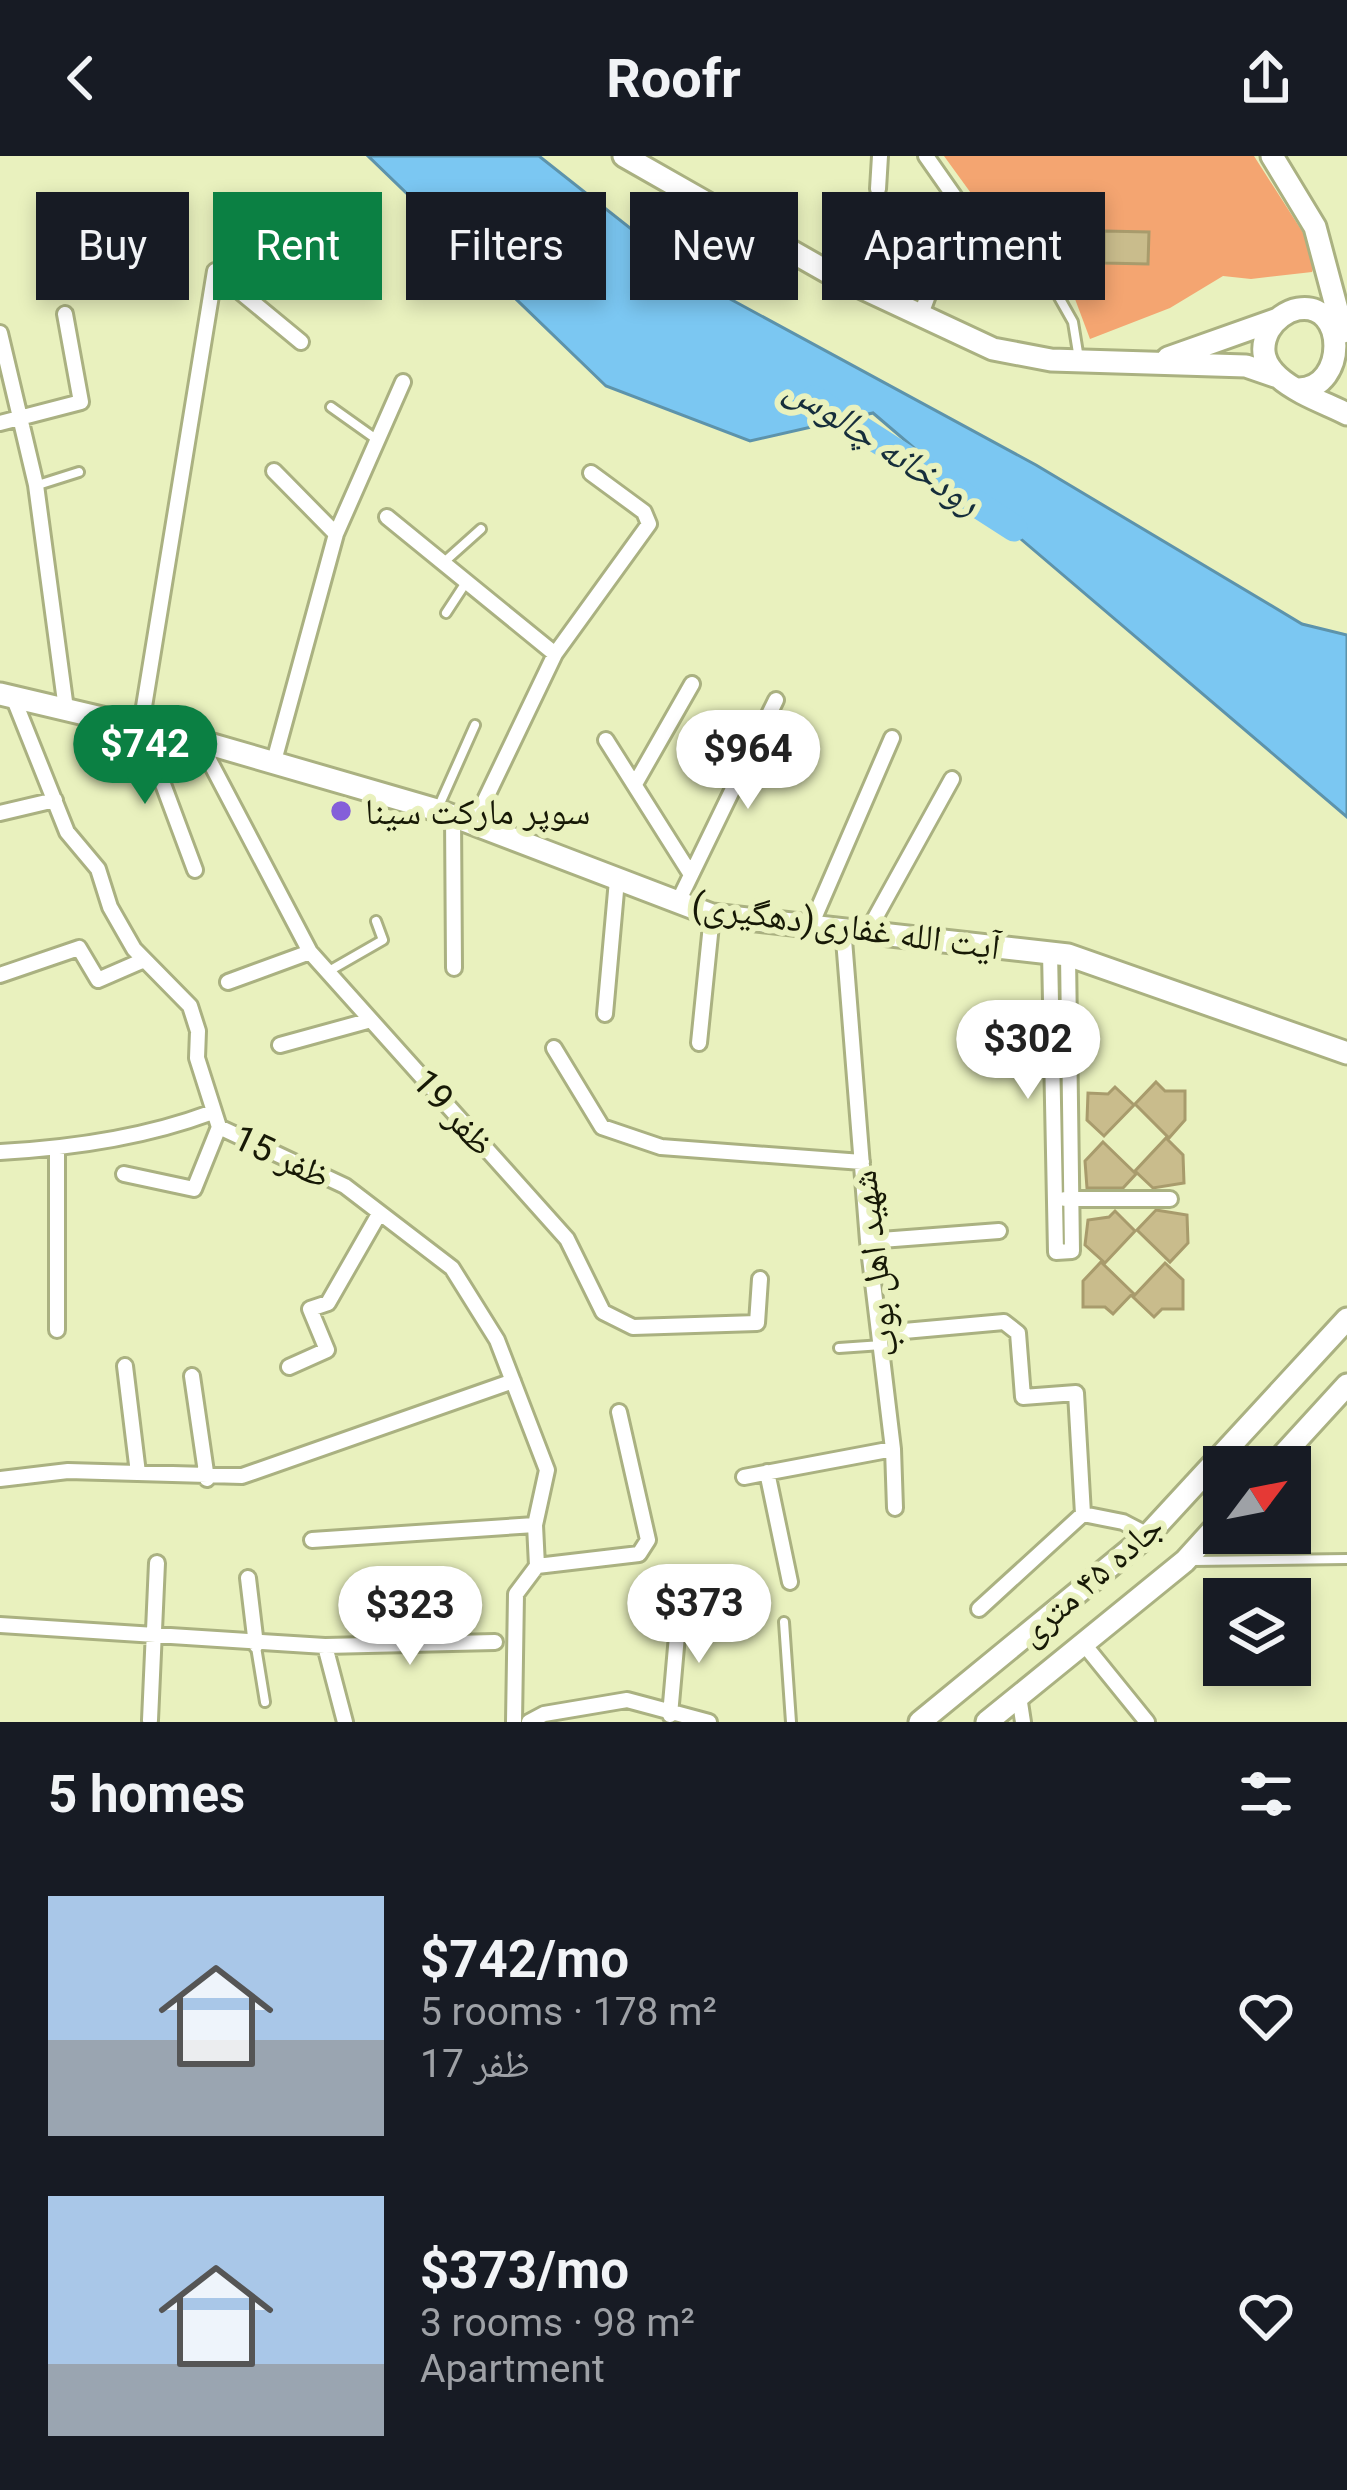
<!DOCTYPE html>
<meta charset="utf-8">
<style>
:root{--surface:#171b24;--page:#20242c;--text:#f1f3f6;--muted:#9ea1a6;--accent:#0b8043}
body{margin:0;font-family:Roboto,"Noto Naskh Arabic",sans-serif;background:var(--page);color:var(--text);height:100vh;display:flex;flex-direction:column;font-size:45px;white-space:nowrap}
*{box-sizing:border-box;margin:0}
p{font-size:39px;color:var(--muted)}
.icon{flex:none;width:66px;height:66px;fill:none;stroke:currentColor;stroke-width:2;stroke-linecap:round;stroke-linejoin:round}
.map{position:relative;height:1566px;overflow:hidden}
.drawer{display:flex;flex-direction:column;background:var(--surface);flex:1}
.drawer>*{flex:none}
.hud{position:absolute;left:36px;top:36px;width:1275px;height:108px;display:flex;gap:24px}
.needle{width:78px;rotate:58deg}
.fabs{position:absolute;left:1203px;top:1290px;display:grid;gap:24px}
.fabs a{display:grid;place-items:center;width:108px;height:108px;border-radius:0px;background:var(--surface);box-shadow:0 6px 18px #0003;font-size:60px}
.price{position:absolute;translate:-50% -102px;padding:0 27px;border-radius:42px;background:#fff;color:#222;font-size:39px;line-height:78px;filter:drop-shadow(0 3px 6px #0008)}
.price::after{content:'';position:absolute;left:50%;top:72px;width:36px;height:27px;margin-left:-18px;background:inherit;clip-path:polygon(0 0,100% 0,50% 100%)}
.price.active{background:var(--accent);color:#fff}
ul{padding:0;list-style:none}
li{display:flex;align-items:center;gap:36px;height:300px;padding:0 48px}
li span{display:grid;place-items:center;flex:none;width:336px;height:240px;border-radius:0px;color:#555}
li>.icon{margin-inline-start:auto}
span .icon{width:144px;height:144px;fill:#fffc;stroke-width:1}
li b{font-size:51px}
h2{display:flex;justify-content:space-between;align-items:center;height:144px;padding:0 48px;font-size:51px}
.tag{padding:0 42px;border-radius:0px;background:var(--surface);box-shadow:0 6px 18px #0003;font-size:42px;line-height:108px}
.tag.active{background:var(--accent);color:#fff}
header{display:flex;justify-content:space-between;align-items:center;height:156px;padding:0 48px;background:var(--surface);font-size:54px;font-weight:700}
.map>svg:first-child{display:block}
</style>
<header><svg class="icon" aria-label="back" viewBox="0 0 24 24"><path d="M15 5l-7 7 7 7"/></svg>Roofr<svg class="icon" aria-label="share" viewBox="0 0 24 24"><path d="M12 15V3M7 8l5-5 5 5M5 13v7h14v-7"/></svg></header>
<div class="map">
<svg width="1347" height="1566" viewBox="0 0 1347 1566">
<rect width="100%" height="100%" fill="#e9f1be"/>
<path fill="#f4a571" d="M944,0H1254L1318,100L1312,116L1251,123L1223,120L1170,152L1090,183L1075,143L1021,66L981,51Z"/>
<path fill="#7bc7f2" stroke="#5d93ab" stroke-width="3" d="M368,0H539L697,125L1036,309L1302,468L1347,479V661L873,257L750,285L606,230Z"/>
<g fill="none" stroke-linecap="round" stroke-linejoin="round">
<path stroke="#7bc7f2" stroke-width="27" d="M814,243L1014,372"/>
</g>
<path fill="#c9bc8c" stroke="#a89b6c" stroke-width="3" d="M1104,75L1149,76L1148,108L1104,107Z
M1156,926L1165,935H1185V964L1169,982L1135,948Z
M1115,931L1134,949L1104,980L1087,964L1088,937L1108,938Z
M1166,982L1183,999L1184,1027L1153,1032L1135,1015Z
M1103,986L1136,1018L1123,1032H1087L1085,1005Z
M1156,1054L1187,1059L1188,1087L1170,1106L1137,1074Z
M1115,1055L1135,1075L1105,1107L1085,1089L1088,1064L1109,1061Z
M1101,1106L1133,1137L1113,1158L1105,1151H1083V1125Z
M1165,1107L1183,1124V1153H1162L1154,1161L1133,1141Z"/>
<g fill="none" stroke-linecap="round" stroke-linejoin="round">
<g stroke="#aab181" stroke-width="14">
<path id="lane" d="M1030,90L1073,166L1079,203
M331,251L376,283
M38,329L79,316
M443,407L481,373
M446,457L465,428
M438,652L475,569
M329,815L383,784L376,765
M839,1192L882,1189
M1192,1405L1347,1403
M784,1466L791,1566
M256,1491L265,1546"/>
</g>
<g stroke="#aab181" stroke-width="20">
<path id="street" d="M878,33L880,0
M920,161L961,50L926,0
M0,177L36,329L66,553
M0,267L81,246L65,158
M274,315L336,378
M387,361L555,498
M13,541L67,676L98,713L110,751L134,793L190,850L198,875L197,902L219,971L345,1030L452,1112L497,1184L547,1314L535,1369L537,1410L516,1438L514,1566
M606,584L690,717
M199,585L310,796L567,1083L603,1156L633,1171L757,1167L760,1123
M274,605L336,378L403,226
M635,628L692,528
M0,657L55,644
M453,659L454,812
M474,667L555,498L649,368L644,356L591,317
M195,714L141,569L215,115L301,186
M677,748L776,544
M812,767L892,582
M869,773L952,623
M1050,796L1056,1096L1072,1095L1068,799
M0,819L79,792L98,824L144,804
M228,826L310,796
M605,858L617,724
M699,887L712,759
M280,889L371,864
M554,892L602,971L661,991L862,1006
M57,993V1174
M0,996C72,992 143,982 210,957
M124,1018L194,1033L219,971
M1065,1043H1170
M868,1085L999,1075
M882,1177L1004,1166L1018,1177L1023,1241L1076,1237L1083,1358L979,1453
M125,1210L138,1317
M289,1211L327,1194L310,1153L328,1147L379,1058
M192,1220L207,1323
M893,1293L895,1352
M767,1316L790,1426
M744,1321L893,1293L868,1085L843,771
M0,1323L68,1315L242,1320L513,1225
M1083,1358L1123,1366L1148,1379
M312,1384L535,1369
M537,1410L639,1398L648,1384L619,1256
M248,1422L256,1489
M0,1469L325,1490L345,1566
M1083,1487L1147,1566
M325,1490L495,1486
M1019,1540L1023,1566
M670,1559L679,1457
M150,1564L157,1407
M529,1566L544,1558L627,1544L709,1566"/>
</g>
<g stroke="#aab181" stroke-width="27">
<path id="secondary" d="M624,0L826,115L993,193L1051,204L1246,210L1275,220
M1272,0L1315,71L1343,176
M1168,202L1278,163
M1299,233C1347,232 1347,145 1298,153C1286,155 1275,164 1269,174C1244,222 1317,242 1347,258
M0,538L199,585L437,654L712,759L1068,799L1347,897
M1272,1311L1347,1229
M920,1566L1148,1379L1347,1163
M987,1566L1185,1405L1224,1362"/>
</g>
<use href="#lane" stroke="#fff" stroke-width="8"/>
<use href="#street" stroke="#fff" stroke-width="14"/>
<use href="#secondary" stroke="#fff" stroke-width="21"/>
</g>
<circle fill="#845fd9" stroke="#e9f1be" stroke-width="4.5" cx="341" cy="655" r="12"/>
<g text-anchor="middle" stroke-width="12" stroke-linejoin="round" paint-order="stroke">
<g font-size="36" fill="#171906" stroke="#e9f1be" text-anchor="start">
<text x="365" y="668">سوپر مارکت سینا</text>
</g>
<g font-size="36" fill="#171906" stroke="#e9f1be">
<text transform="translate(846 769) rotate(8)" y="13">آیت الله غفاری(دهگیری)</text>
<text transform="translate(454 956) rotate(48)" y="13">ظفر 19</text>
<text transform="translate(282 1000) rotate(25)" y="13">ظفر 15</text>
<text transform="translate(874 1108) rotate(-97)" y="13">شهید اهل بوب</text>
<text transform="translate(1090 1423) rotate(-41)" y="13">جاده ۴۵ متری</text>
</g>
<g font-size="39" font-style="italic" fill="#162e3b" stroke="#e9f1be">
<text transform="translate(884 288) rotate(33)" y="14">رودخانه چالوس</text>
</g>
</g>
</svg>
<div class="fabs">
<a><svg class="needle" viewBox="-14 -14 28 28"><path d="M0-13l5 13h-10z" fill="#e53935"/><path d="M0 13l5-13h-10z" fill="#9ea1a6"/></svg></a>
<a><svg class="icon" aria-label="layers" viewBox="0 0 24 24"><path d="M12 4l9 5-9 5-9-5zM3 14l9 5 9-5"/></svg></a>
</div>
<b class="price active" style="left:145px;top:651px">$742</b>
<b class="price" style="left:748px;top:656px">$964</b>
<b class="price" style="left:1028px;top:946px">$302</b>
<b class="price" style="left:699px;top:1510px">$373</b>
<b class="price" style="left:410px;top:1512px">$323</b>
<div class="hud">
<a class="tag">Buy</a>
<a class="tag active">Rent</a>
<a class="tag">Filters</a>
<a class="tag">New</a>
<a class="tag">Apartment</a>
</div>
</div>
<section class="drawer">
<h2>5 homes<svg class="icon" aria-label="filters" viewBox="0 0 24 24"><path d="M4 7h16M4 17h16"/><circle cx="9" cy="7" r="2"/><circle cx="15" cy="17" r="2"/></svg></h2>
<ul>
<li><span style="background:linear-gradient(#a9c7e8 60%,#9aa5b1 0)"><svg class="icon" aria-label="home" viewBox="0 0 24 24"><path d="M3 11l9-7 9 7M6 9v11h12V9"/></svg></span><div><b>$742/mo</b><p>5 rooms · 178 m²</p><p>ظفر 17</p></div><svg class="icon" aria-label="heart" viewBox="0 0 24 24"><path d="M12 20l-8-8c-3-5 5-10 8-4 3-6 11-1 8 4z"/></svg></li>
<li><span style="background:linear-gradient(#a9c7e8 70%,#9aa5b1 0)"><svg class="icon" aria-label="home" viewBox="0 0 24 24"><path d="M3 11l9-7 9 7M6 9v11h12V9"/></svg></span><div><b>$373/mo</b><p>3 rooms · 98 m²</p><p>Apartment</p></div><svg class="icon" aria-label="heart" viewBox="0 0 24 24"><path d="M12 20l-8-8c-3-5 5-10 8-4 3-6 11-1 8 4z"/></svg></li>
</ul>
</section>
